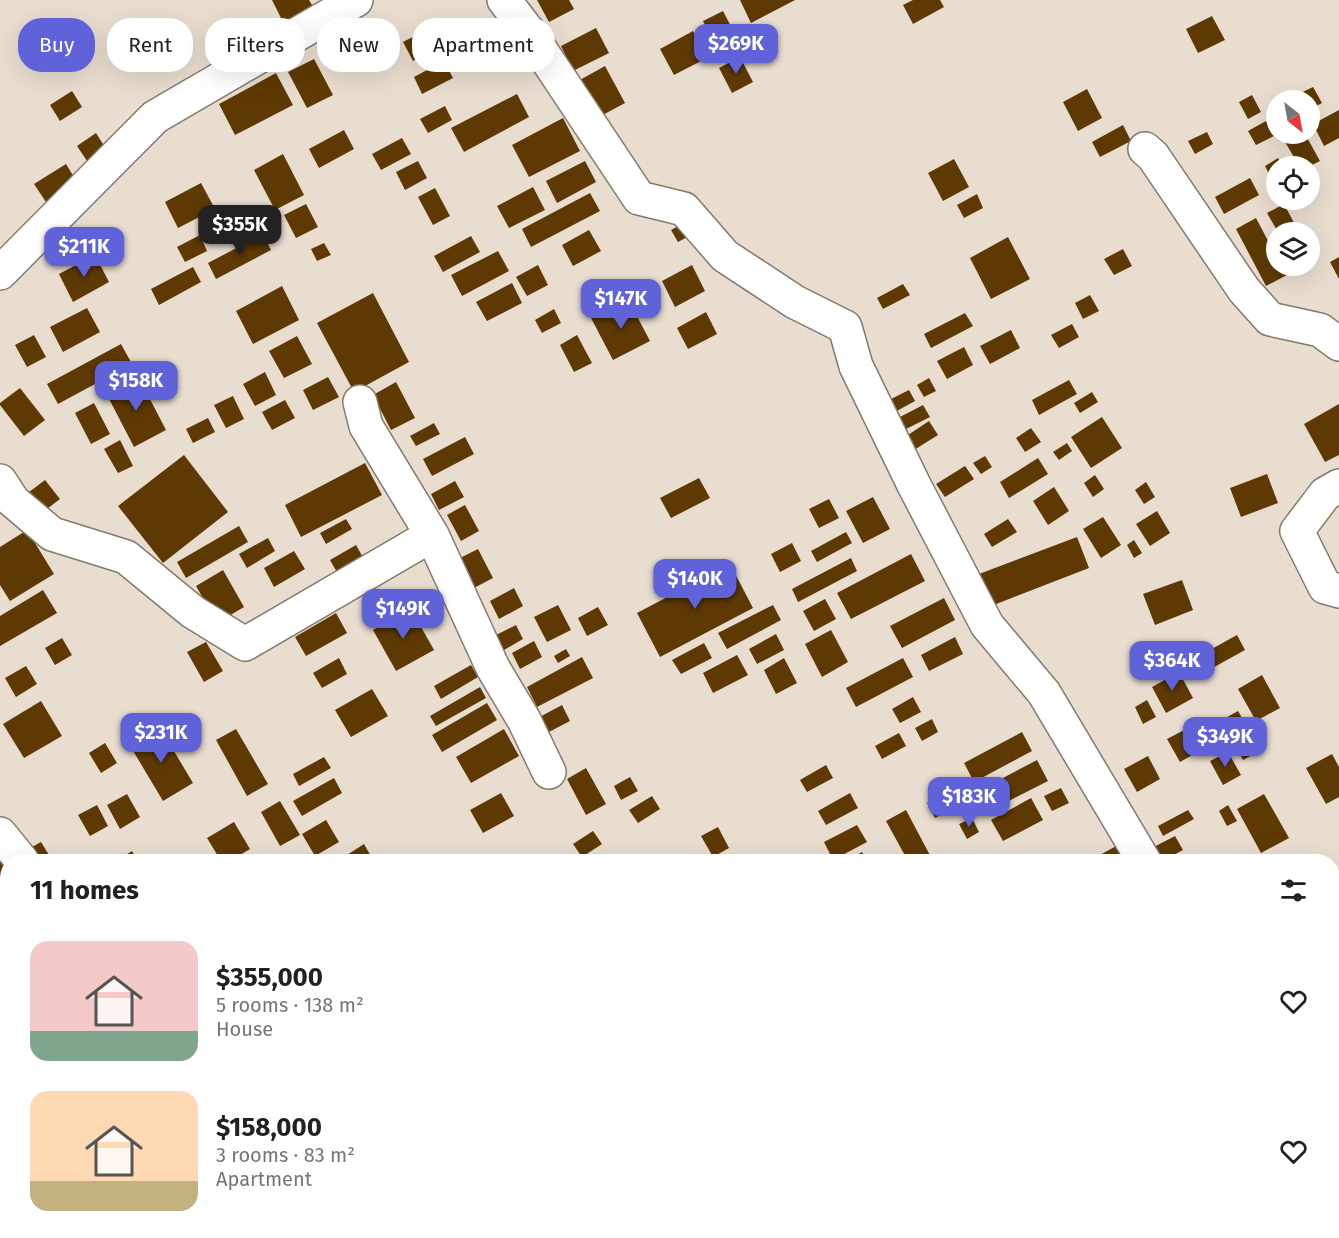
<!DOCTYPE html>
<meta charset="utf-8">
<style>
:root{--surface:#fff;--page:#f2f2f2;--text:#202124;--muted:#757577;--accent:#6062da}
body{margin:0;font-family:"Fira Sans",sans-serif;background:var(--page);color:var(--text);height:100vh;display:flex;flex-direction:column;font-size:22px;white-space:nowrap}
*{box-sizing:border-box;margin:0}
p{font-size:20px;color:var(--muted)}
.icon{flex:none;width:33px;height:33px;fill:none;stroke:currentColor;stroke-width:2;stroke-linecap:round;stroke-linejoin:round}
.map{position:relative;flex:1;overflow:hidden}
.side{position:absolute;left:0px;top:854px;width:1340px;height:386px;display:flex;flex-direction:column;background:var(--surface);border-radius:24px 24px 0 0;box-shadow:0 6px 24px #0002}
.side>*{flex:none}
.guide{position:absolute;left:18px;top:18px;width:600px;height:54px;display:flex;gap:12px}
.needle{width:39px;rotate:149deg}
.fabs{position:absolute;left:1266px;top:90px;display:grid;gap:12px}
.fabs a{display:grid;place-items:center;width:54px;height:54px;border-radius:50%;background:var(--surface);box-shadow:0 6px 24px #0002;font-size:30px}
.price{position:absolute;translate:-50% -51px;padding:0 14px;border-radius:12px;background:var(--accent);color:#fff;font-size:20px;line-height:39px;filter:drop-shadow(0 2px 3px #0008)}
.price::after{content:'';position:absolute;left:50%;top:36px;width:18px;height:14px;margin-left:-9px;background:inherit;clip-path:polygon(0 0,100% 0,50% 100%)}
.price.active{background:#222;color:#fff}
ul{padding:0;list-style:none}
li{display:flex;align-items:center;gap:18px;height:150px;padding:0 30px}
li span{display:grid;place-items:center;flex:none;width:168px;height:120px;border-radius:18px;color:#555}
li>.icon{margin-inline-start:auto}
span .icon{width:72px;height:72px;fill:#fffc;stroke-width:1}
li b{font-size:26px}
h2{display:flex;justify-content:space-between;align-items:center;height:72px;padding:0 30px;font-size:26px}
.chip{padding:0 21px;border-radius:24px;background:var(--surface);box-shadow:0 6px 24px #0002;font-size:21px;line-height:54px}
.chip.active{background:var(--accent);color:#fff}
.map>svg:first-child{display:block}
</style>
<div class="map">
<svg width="1339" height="1238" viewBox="0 0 1339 1238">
<rect width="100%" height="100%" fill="#e9ddd0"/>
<path fill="#5e3903" d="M272,0H309L315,10L285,26Z
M537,0H569L574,9L549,22Z
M740,0H795L751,23Z
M913,0H940L944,7L913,24L903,5Z
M723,11L738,40L718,51L703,21Z
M1212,16L1225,40L1198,53L1186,29Z
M436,25L446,43L413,61L403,42Z
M596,28L609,53L573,71L561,46Z
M693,31L707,58L674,75L660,49Z
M740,57L753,82L732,93L719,68Z
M314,59L333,95L307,108L288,72Z
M444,61L453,78L422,94L414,77Z
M605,66L625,103L597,118L578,81Z
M276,73L293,105L235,135L219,104Z
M1313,87L1322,103L1310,109V100H1286Z
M1087,89L1102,118L1078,131L1063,102Z
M72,91L82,107L60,121L50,105Z
M517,94L529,117L464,152L451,128Z
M1252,95L1261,112L1248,119L1239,102Z
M445,106L452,120L428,133L420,119Z
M1339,110V138L1324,146L1313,124Z
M563,118L580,151L529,177L512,145Z
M1266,121L1274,136L1256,145L1248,131Z
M1123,125L1131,141L1100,157L1092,142Z
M344,130L354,149L319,168L309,149Z
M1207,132L1213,144L1195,154L1188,141Z
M96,133L108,152L89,164L77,146Z
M1296,134H1305L1320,161L1310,166H1299L1284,140Z
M402,138L411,154L381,170L372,154Z
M283,154L304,195L275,210L254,170Z
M1278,158L1283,166H1276V188L1265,166Z
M954,159L969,187L943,201L928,173Z
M418,161L427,178L405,190L396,172Z
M585,161L596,182L557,203L546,181Z
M66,164L77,182L46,202L34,184Z
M1250,178L1259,195L1224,214L1215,197Z
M201,183L215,209L178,228L165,202Z
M533,187L545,210L509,228L497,206Z
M435,188L450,216L433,225L418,197Z
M590,193L600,211L531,247L522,229Z
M977,194L983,208L964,218L957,205Z
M306,204L318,227L296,238L284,215Z
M1284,204L1299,232H1278L1267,213Z
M246,205L256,226L225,242L214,222Z
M1256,218L1276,256V266H1281L1287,275L1266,286L1236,229Z
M684,223L691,235L678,242L671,230Z
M589,230L601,251L573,266L562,245Z
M263,234L271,250L216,279L208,263Z
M200,235L207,251L185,262L177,247Z
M471,236L480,252L443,272L434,256Z
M1008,237L1030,279L991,299L970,258Z
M324,243L331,255L317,261L311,249Z
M1123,249L1132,266L1114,275L1104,259Z
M498,251L509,271L462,296L451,275Z
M95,255L109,282L73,302L59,274Z
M1339,257V279L1330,262Z
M538,265L548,285L527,296L516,277Z
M692,265L705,291L675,307L662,281Z
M193,267L201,282L159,305L151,289Z
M512,283L522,303L487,321L476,302Z
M903,284L910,295L883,309L877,298Z
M282,286L299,320L253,344L236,311Z
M373,293L409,362L354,392L317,323Z
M1090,295L1099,311L1083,319L1075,303Z
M628,299L650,341L613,360L591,318Z
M87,308L100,332L63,352L50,327Z
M554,309L561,323L542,333L535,320Z
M706,312L717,334L688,349L677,328Z
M965,313L973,326L931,348L924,334Z
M1072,324L1079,337L1059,348L1051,335Z
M1011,330L1020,348L990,364L980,346Z
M34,335L46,357L27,367L15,345Z
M577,335L592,363L574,372L560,345Z
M297,336L312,364L284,378L269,351Z
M121,344L132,364L58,404L47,384Z
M964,347L973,365L947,379L937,361Z
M265,372L276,395L255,406L243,384Z
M328,377L339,397L313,410L303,390Z
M139,378L166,430L134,447L107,395Z
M929,378L936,391L924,397L917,385Z
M1069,380L1077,394L1039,415L1032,400Z
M396,382L415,418L391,430L373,395Z
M20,388L45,420L24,436L0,405V403Z
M909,390L915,401L895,412L889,400Z
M1092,392L1098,402L1080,413L1074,403Z
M233,396L244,419L226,428L214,405Z
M285,400L295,418L272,430L262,412Z
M94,403L110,434L91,444L75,413Z
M1339,404V455L1325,462L1304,424Z
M923,405L930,417L906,429L900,417Z
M1102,417L1122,448L1091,468L1071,437Z
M208,418L215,432L193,443L186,429Z
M929,421L938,435L914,450L905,437Z
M434,423L440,434L416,446L410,436Z
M1031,428L1041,442L1025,452L1016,438Z
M465,437L474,454L432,476L423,459Z
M120,440L133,466L118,473L104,449Z
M1067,443L1072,451L1059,460L1053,452Z
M184,455L228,512L163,563L118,506Z
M985,456L992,467L981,474L973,463Z
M1038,458L1048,474L1009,498L1000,482Z
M365,463L382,495L301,537L285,505Z
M965,466L974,479L945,497L936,484Z
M1267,474L1278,503L1241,517L1230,488Z
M1095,475L1104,489L1093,497L1084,483Z
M699,478L710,498L671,518L660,498Z
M45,480L60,499L39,515L25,495Z
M455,481L464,497L439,510L431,494Z
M1146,482L1155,497L1144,504L1135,490Z
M1054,487L1069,511L1048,525L1033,501Z
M873,497L890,529L863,543L846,511Z
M829,499L839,518L819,528L809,509Z
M465,505L479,531L461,541L447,515Z
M1157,511L1170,533L1150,546L1136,524Z
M1103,517L1121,545L1101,558L1083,529Z
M346,519L352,529L326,544L320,533Z
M1008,519L1017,532L992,547L984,534Z
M239,526L248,542L186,578L177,562Z
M27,530L54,574L10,601L0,585V547Z
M846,532L852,543L817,562L811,551Z
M1077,537L1089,568L991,606L979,574Z
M268,538L275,551L247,568L239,554Z
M1134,540L1142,553L1134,558L1127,545Z
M792,543L801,561L780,572L771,554Z
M356,545L364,559L338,574L330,560Z
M478,549L493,578L472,589L456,560Z
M294,551L305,569L274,587L264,568Z
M911,554L925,581L851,619L837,593Z
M851,558L857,571L798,602L792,589Z
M730,564L753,608L660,657L637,613Z
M223,570L244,607L217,623L196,586Z
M1182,580L1193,610L1155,625L1143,594Z
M514,588L523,606L499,619L490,601Z
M43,590L57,613L0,646V616Z
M944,598L955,620L902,648L890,626Z
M825,599L836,619L814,631L803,611Z
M558,605L571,630L547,642L534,617Z
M773,605L781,620L727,649L718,633Z
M598,607L608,625L587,636L578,618Z
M411,609L434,650L396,671L373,630Z
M336,613L347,633L306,656L295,637Z
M516,625L523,639L504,650L496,635Z
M831,630L848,662L822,677L805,644Z
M776,634L784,650L757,664L749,649Z
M1237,635L1245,650L1198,676L1190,661Z
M955,637L963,654L929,671L921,655Z
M62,638L72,655L55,665L45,648Z
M534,641L542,657L520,669L512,653Z
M206,642L223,671L204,682L187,652Z
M704,643L712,658L681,674L672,660Z
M566,649L570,656L558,663L554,656Z
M737,655L748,675L713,693L703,673Z
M582,657L593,678L537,707L527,687Z
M339,658L347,674L322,688L313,673Z
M784,658L797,683L776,694L764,670Z
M903,658L913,677L856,707L846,688Z
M471,665L478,677L441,699L434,686Z
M26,666L37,684L16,697L5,678Z
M1179,672L1193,698L1166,713L1152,687Z
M1262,675L1280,708L1256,721L1238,689Z
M480,687L486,698L436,726L430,716Z
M372,689L388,716L351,737L335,710Z
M913,697L921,712L900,723L892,709Z
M1147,700L1156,717L1143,724L1135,707Z
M41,701L62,736L24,758L3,724Z
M487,703L497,720L442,752L432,735Z
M562,705L570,721L543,735L534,720Z
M1238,711L1246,725L1218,740L1211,726Z
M932,719L938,732L922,741L915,728Z
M159,726L193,783L163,801L129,744Z
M1192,726L1205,748L1180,762L1167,739Z
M236,729L268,784L247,796L216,740Z
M504,729L519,756L471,783L456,757Z
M1247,731L1258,752L1243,760L1232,739Z
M1022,732L1032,751L974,782L964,763Z
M899,733L906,746L882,759L875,746Z
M105,743L117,763L101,773L89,753Z
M1228,752L1241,775L1223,785L1210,761Z
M1332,754L1339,767V797L1326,804L1306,768Z
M1148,756L1160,779L1137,792L1124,769Z
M324,757L331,768L299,786L293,774Z
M1037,760L1048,781L997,807L986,787Z
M826,765L833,778L807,792L800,780Z
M586,768L606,804L586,815L567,779Z
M630,777L638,791L621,800L614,786Z
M334,778L342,793L302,816L293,801Z
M1061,788L1069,803L1052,811L1044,796Z
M954,789L963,804L935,818L927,803Z
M501,793L514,816L483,833L470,810Z
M850,793L858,808L826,825L818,811Z
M127,794L140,817L120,829L107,805Z
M1264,794L1289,838L1261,853L1237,809Z
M652,796L660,809L638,823L629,810Z
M1031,798L1043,820L1003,841L991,820Z
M280,801L300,835L280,846L261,812Z
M97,805L108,826L90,836L78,815Z
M1228,805L1237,821L1227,826L1219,811Z
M906,810L933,861H908L886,821Z
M1188,810L1194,819L1163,836L1158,826Z
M972,818L979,832L967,839L959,824Z
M326,820L339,842L315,856L302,834Z
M234,822L250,849L230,861H221L207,838Z
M857,825L867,842L833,860L824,842Z
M718,827L729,848L713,857L701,836Z
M593,831L602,844L582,857L573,844Z
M1175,836L1183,850L1162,861H1154L1148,850Z
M41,842L52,860L50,861H32L25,851Z
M364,844L372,858L367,861H350L347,855Z
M1118,845L1127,861H1089Z
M132,851L138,861H116Z
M862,852L867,861H847Z
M0,857L8,871V872L0,877Z
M8,916V940L0,944V920Z
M8,954V974L0,978V958Z
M8,1020V1044L0,1030V1024Z
M0,1182L8,1195V1203L0,1207Z
M2,1220L8,1232H9L12,1238H0V1221Z
M630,1232H650L653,1238H631L628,1233Z
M713,1232L716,1238H700L712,1232Z"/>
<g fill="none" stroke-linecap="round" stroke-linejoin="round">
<g stroke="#84796e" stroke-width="36">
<path id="minor" d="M504,0L528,31L639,198L684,209L725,256L795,302L845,327L856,366L914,485L987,625L1044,693L1144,861
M1145,149L1153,156L1244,290L1270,319L1320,330L1339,344
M0,273L155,117L356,0
M360,402L366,426L432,535L493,668L524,720L549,772
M0,481L13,501L52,534L126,557L193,612L245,644L432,535
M1339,486L1325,494L1297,531L1325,587L1339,591
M0,834L22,861
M1332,1153L1339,1158
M294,1232L300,1238"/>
</g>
<use href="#minor" stroke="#fff" stroke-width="33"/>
</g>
</svg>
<div class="fabs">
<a><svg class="needle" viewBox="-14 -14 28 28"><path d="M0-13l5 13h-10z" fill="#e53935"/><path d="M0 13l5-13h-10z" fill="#757577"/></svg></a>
<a><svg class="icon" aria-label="locate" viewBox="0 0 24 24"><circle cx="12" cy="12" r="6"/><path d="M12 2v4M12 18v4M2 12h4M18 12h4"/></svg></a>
<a><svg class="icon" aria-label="layers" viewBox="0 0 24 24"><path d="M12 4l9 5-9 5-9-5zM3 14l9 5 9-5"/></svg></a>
</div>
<b class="price" style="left:736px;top:75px">$269K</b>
<b class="price active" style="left:240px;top:256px">$355K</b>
<b class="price" style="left:84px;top:278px">$211K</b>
<b class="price" style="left:621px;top:330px">$147K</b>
<b class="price" style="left:136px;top:412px">$158K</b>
<b class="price" style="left:695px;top:610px">$140K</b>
<b class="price" style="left:403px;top:640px">$149K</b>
<b class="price" style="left:1172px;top:692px">$364K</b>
<b class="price" style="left:161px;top:764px">$231K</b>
<b class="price" style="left:1225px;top:768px">$349K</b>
<b class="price" style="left:969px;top:828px">$183K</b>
<div class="guide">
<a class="chip active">Buy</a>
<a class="chip">Rent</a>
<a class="chip">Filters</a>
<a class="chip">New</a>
<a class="chip">Apartment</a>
</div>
<section class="side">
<h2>11 homes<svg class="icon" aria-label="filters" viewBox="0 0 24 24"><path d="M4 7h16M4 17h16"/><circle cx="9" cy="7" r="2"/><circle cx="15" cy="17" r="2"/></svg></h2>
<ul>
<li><span style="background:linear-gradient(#f6c9c9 75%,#7fa58c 0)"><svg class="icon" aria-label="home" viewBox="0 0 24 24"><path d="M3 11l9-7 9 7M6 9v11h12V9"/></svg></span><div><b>$355,000</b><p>5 rooms · 138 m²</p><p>House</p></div><svg class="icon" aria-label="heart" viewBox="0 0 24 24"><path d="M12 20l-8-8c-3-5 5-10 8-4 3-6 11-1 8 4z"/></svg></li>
<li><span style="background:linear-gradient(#ffd9b3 75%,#c2b280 0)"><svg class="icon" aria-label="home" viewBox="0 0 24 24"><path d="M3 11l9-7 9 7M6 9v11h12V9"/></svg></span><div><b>$158,000</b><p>3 rooms · 83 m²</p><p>Apartment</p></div><svg class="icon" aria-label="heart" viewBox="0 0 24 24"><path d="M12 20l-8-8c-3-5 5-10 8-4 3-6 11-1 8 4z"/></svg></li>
</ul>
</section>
</div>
